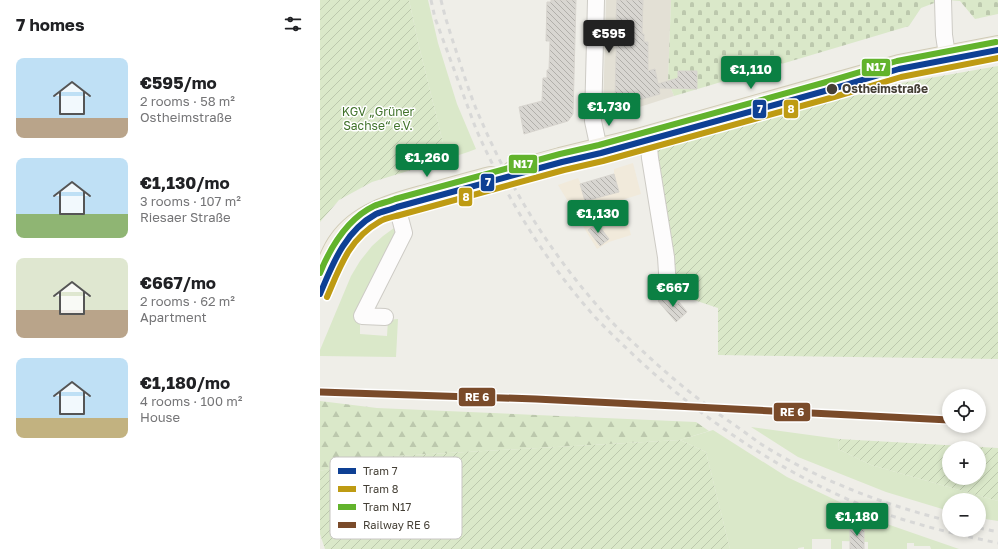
<!DOCTYPE html>
<meta charset="utf-8">
<style>
:root{--surface:#fff;--page:#f6f6f6;--text:#202124;--muted:#757577;--accent:#0b8043}
body{margin:0;font-family:"Golos Text",sans-serif;background:var(--page);color:var(--text);height:100vh;display:flex;flex-direction:column;font-size:15px;white-space:nowrap}
*{box-sizing:border-box;margin:0}
p{font-size:13px;color:var(--muted)}
.icon{flex:none;width:22px;height:22px;fill:none;stroke:currentColor;stroke-width:2;stroke-linecap:round;stroke-linejoin:round}
.map{position:relative;flex:1;overflow:hidden}
.drawer{display:flex;flex-direction:column;background:var(--surface);width:320px}
.drawer>*{flex:none}
.buttons{position:absolute;left:622px;top:389px;display:grid;gap:8px}
.buttons a{display:grid;place-items:center;width:44px;height:44px;border-radius:50%;background:var(--surface);box-shadow:0 2px 6px #0003;font-size:20px}
.price{position:absolute;translate:-50% -34px;padding:0 9px;border-radius:4px;background:var(--accent);color:#fff;font-size:13px;line-height:26px;filter:drop-shadow(0 1px 2px #0008)}
.price::after{content:'';position:absolute;left:50%;top:24px;width:12px;height:9px;margin-left:-6px;background:inherit;clip-path:polygon(0 0,100% 0,50% 100%)}
.price.current{background:#222;color:#fff}
ul{padding:0;list-style:none}
li{display:flex;align-items:center;gap:12px;height:100px;padding:0 16px}
li span{display:grid;place-items:center;flex:none;width:112px;height:80px;border-radius:8px;color:#555}
li>.icon{margin-inline-start:auto}
span .icon{width:48px;height:48px;fill:#fffc;stroke-width:1}
li b{font-size:17px}
h2{display:flex;justify-content:space-between;align-items:center;height:48px;padding:0 16px;font-size:17px}
main{display:flex;flex:1;min-height:0}
.map>svg:first-child{display:block}
</style>
<main>
<section class="drawer">
<h2>7 homes<svg class="icon" aria-label="filters" viewBox="0 0 24 24"><path d="M4 7h16M4 17h16"/><circle cx="9" cy="7" r="2"/><circle cx="15" cy="17" r="2"/></svg></h2>
<ul>
<li><span style="background:linear-gradient(#bfe0f5 75%,#b9a48a 0)"><svg class="icon" aria-label="home" viewBox="0 0 24 24"><path d="M3 11l9-7 9 7M6 9v11h12V9"/></svg></span><div><b>€595/mo</b><p>2 rooms · 58 m²</p><p>Ostheimstraße</p></div></li>
<li><span style="background:linear-gradient(#bfe0f5 70%,#8fb573 0)"><svg class="icon" aria-label="home" viewBox="0 0 24 24"><path d="M3 11l9-7 9 7M6 9v11h12V9"/></svg></span><div><b>€1,130/mo</b><p>3 rooms · 107 m²</p><p>Riesaer Straße</p></div></li>
<li><span style="background:linear-gradient(#dfe7d0 65%,#b9a48a 0)"><svg class="icon" aria-label="home" viewBox="0 0 24 24"><path d="M3 11l9-7 9 7M6 9v11h12V9"/></svg></span><div><b>€667/mo</b><p>2 rooms · 62 m²</p><p>Apartment</p></div></li>
<li><span style="background:linear-gradient(#bfe0f5 75%,#c2b280 0)"><svg class="icon" aria-label="home" viewBox="0 0 24 24"><path d="M3 11l9-7 9 7M6 9v11h12V9"/></svg></span><div><b>€1,180/mo</b><p>4 rooms · 100 m²</p><p>House</p></div></li>
</ul>
</section>
<div class="map">
<svg width="678" height="549" viewBox="0 0 678 549">
<defs>
<pattern id="forest-firs" width="22" height="20" patternUnits="userSpaceOnUse"><rect width="22" height="20" fill="#dae8c9"/><path d="M5 1l3.5 6h-7zM16 11l3.5 6h-7z" fill="#bcc8ad"/></pattern>
<pattern id="cemetery-stones" width="16" height="16" patternUnits="userSpaceOnUse"><rect width="16" height="16" fill="#dae8c9"/><path d="M2 7V4a2 2 0 0 1 4 0v3zM10 15v-3a2 2 0 0 1 4 0v3z" fill="#bcc8ad"/></pattern>
<pattern id="garden-furrows" width="10" height="10" patternUnits="userSpaceOnUse"><rect width="10" height="10" fill="#dae8c9"/><path d="M-1 1l2-2M0 10L10 0M9 11l2-2" fill="none" stroke="#bcc8ad"/></pattern>
<pattern id="building-back-hatch" width="6" height="6" patternUnits="userSpaceOnUse"><rect width="6" height="6" fill="#d8d6d1"/><path d="M-1 5l2 2M0 0l6 6M5-1l2 2" fill="none" stroke="#b1afaa"/></pattern>
</defs>
<rect width="100%" height="100%" fill="#efeee8"/>
<path fill="#e3e0d5" d="M286,0H351L348,81L354,96L285,118L283,114Z"/>
<path fill="#f1eadb" d="M313,163L321,194L302,200L311,235L289,242L277,249L238,185L258,178L261,184L294,175V169Z"/>
<path fill="#dae8c9" d="M89,0H108L118,43L137,104L156,149L148,152L127,159L99,46Z
M74,228L76,231V240L40,318V334L67,336L68,320L78,319L76,357L0,356V350L31,276L40,261L52,246L63,236Z
M431,427L519,439L518,449L551,465L678,501V521L659,518V500H629V511L566,492L478,457Z
M393,430L467,477L564,523L639,549H611L610,546H594V543H587V549H548V542L522,541V549H511V539H492V549H484V547L478,548V549H410L386,452L360,440Z"/>
<path fill="url(#forest-firs)" d="M0,401L57,408L376,422L389,431L360,440L57,457L0,471Z"/>
<path fill="url(#cemetery-stones)" d="M351,0H622L601,8L589,26L354,96L348,81Z
M626,0H678V14L655,19L640,1Z"/>
<path fill="url(#garden-furrows)" fill-rule="evenodd" d="M0,0H89L99,46L127,159L52,182L19,200L0,222Z
M678,66V359L398,355V308L359,295L353,252L333,150L576,84Z
M519,439L678,448V501L551,465L518,449ZM629,448H659V478H629Z
M360,440L386,452L410,549H5L0,534V471L57,457Z"/>
<path fill="url(#building-back-hatch)" stroke="#d7d4ce" d="M231,0H256L253,114L248,121L204,134L199,107L222,101L223,78H227V70H229L230,41H226L227,2H231Z
M297,0H323L322,34H324V42H328V71L335,69L338,84L358,78V71H377V89L339,88L340,94L301,105L295,100L297,18H296Z
M294,174L299,192L265,201L260,184Z
M277,223L289,239L280,246L268,230Z
M343,296L349,297L356,305L359,302L367,312L356,322L338,301Z
M530,525L544,526V549H530Z"/>
<g fill="none" stroke-linecap="round" stroke-linejoin="round">
<g stroke="#cdcbc5" stroke-width="18">
<path id="minor" d="M276,0L273,121L279,149
M623,0L624,35L627,55
M328,137L330,158L346,257L348,288
M65,317L42,316L84,233L76,203"/>
</g>
<g stroke="#d0cbb6" stroke-width="22">
<path id="major" d="M193,171L240,158L314,140L579,65L678,46
M0,282C6,268 10,253 19,241C40,211 77,203 109,194C130,188 151,182 171,177"/>
</g>
<use href="#minor" stroke="#fdfcfc" stroke-width="16"/>
<use href="#major" stroke="#f0ede3" stroke-width="20"/>
<path stroke="#d8d8d7" stroke-width="3" stroke-dasharray="5 5" stroke-linecap="butt" d="M111,0L115,18L156,129C186,197 225,261 275,317C289,332 304,346 320,361C383,419 455,468 534,502C580,521 629,533 678,543
M121,0C126,22 134,44 141,66C147,84 153,103 161,120C191,190 232,255 282,311C296,328 313,342 329,357C356,382 385,405 416,426C426,433 435,440 444,446C501,481 565,505 629,521
M659,528L678,532"/>
<g stroke="#fff" stroke-width="10">
<path id="rail-1" d="M0,392L216,399L629,420"/>
</g>
<use href="#rail-1" stroke="#7a4b2a" stroke-width="7"/>
<g stroke="#fff" stroke-width="9">
<path id="tram-1" d="M0,294C13,263 25,231 56,214C63,211 70,210 77,207L242,162L281,153L512,89L579,69L678,50"/>
</g>
<g stroke="#fff" stroke-width="9">
<path id="tram-2" d="M7,297C20,267 29,239 59,222C65,218 73,217 80,215L244,170L283,161L514,97L581,77L678,58"/>
</g>
<g stroke="#fff" stroke-width="9">
<path id="tram-3" d="M0,273C11,246 27,219 54,206C61,203 68,202 75,199L240,154L279,145L510,81L577,61L676,42"/>
</g>
<use href="#tram-1" stroke="#0e4094" stroke-width="6"/>
<use href="#tram-2" stroke="#be9b13" stroke-width="6"/>
<use href="#tram-3" stroke="#62b32c" stroke-width="6"/>
</g>
<circle fill="#443f35" stroke="#fff" stroke-width="1.5" cx="512" cy="89" r="6"/>
<g text-anchor="middle" stroke-width="3" stroke-linejoin="round" paint-order="stroke">
<g font-size="12" font-weight="bold" fill="#443f35" stroke="#fff" text-anchor="start">
<text x="522" y="93">Ostheimstraße</text>
</g>
<g font-size="12" fill="#41722b" stroke="#fff">
<text x="58" y="116">KGV „Grüner<tspan x="58" dy="14">Sachse“ e.V.</tspan></text>
</g>
</g>
<rect x="10" y="457" width="132" height="82" rx="6" fill="#fff" stroke="#c7c5c2" stroke-width="1"/>
<rect x="18" y="468" width="18" height="6" fill="#0e4094"/>
<rect x="18" y="486" width="18" height="6" fill="#be9b13"/>
<rect x="18" y="504" width="18" height="6" fill="#62b32c"/>
<rect x="18" y="522" width="18" height="6" fill="#7a4b2a"/>
<g font-size="11" fill="#443f35">
<text x="43" y="475">Tram 7</text>
<text x="43" y="493">Tram 8</text>
<text x="43" y="511">Tram N17</text>
<text x="43" y="529">Railway RE 6</text>
</g>
<g stroke="#fff" stroke-width="1.5">
<rect x="541" y="58" width="30" height="19" rx="4" fill="#62b32c"/>
<rect x="463" y="99" width="16" height="20" rx="4" fill="#be9b13"/>
<rect x="432" y="99" width="15" height="20" rx="4" fill="#0e4094"/>
<rect x="188" y="154" width="30" height="20" rx="4" fill="#62b32c"/>
<rect x="160" y="173" width="15" height="19" rx="4" fill="#0e4094"/>
<rect x="138" y="187" width="15" height="20" rx="4" fill="#be9b13"/>
<rect x="138" y="387" width="38" height="20" rx="4" fill="#7a4b2a"/>
<rect x="453" y="402" width="38" height="20" rx="4" fill="#7a4b2a"/>
</g>
<g font-size="11" text-anchor="middle" font-weight="bold" fill="#fff">
<text x="556" y="71">N17</text>
<text x="471" y="113">8</text>
<text x="440" y="113">7</text>
<text x="203" y="168">N17</text>
<text x="168" y="186">7</text>
<text x="146" y="201">8</text>
<text x="157" y="401">RE 6</text>
<text x="472" y="416">RE 6</text>
</g>
</svg>
<div class="buttons">
<a><svg class="icon" aria-label="locate" viewBox="0 0 24 24"><circle cx="12" cy="12" r="6"/><path d="M12 2v4M12 18v4M2 12h4M18 12h4"/></svg></a>
<a>+</a>
<a>−</a>
</div>
<b class="price current" style="left:289px;top:54px">€595</b>
<b class="price" style="left:431px;top:90px">€1,110</b>
<b class="price" style="left:289px;top:127px">€1,730</b>
<b class="price" style="left:107px;top:178px">€1,260</b>
<b class="price" style="left:278px;top:234px">€1,130</b>
<b class="price" style="left:353px;top:308px">€667</b>
<b class="price" style="left:537px;top:537px">€1,180</b>
</div>
</main>
